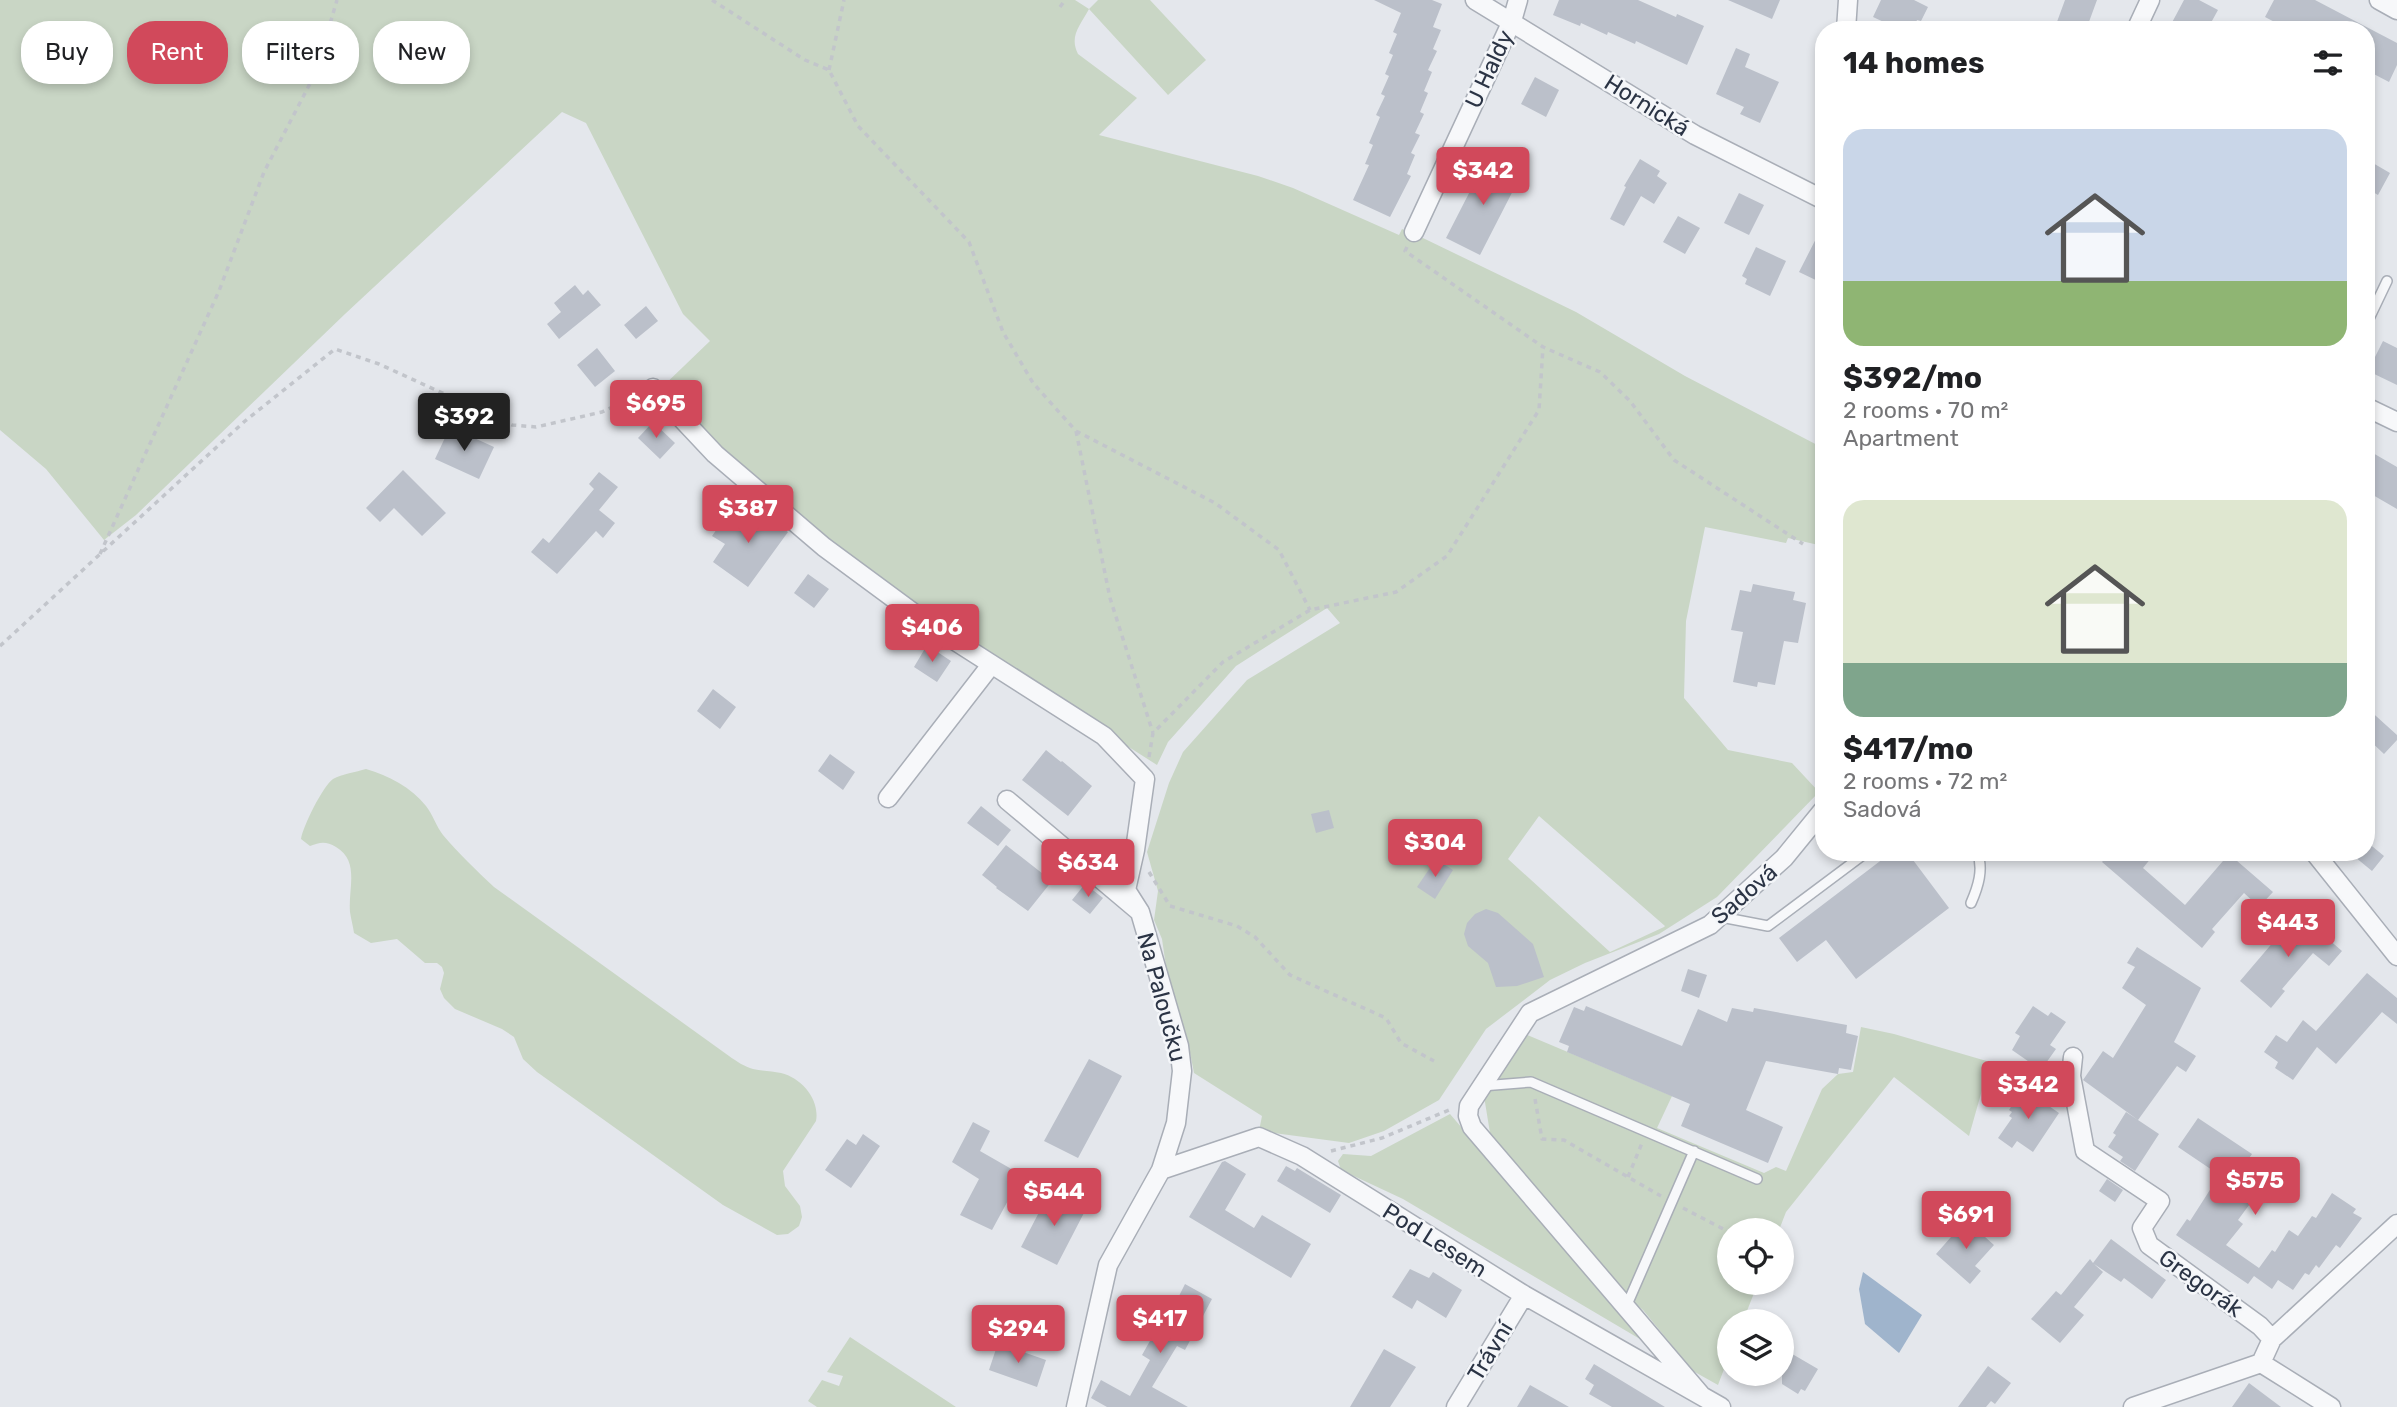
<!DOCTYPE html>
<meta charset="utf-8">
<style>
:root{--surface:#fff;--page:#f2f2f2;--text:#202124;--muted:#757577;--accent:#d1495b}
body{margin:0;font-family:Rubik,sans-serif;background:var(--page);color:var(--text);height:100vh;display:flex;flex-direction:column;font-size:26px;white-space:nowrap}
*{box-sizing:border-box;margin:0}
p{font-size:23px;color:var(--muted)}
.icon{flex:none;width:38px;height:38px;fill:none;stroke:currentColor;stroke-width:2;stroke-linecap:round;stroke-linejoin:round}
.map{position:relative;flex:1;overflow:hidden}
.drawer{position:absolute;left:1815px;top:21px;width:560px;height:840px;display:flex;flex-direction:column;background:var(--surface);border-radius:28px;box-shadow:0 4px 10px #0003}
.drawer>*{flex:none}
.hud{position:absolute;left:21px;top:21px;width:665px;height:63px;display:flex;gap:14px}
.tools{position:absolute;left:1717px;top:1218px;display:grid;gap:14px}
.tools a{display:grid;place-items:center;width:77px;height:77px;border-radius:50%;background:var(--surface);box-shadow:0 4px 10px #0003;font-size:35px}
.price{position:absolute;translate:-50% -60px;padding:0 16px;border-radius:7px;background:var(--accent);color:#fff;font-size:23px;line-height:46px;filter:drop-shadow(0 2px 4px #0008)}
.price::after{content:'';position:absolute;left:50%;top:42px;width:21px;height:16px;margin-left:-10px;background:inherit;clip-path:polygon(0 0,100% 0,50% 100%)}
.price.current{background:#222;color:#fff}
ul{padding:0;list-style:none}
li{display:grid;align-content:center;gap:14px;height:371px;padding:0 28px}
li span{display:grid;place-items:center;height:217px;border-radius:21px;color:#555}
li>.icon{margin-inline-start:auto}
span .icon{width:126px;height:126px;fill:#fffc;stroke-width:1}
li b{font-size:30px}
h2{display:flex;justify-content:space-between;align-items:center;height:84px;padding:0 28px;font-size:30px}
.pill{padding:0 24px;border-radius:28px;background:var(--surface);box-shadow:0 4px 10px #0003;font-size:24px;line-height:63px}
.pill.current{background:var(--accent);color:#fff}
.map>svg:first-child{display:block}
</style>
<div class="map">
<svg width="2397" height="1407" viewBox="0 0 2397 1407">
<rect width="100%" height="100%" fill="#e4e7ec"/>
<path fill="#c9d6c5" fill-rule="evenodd" d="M0,0H1075L1089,9L1098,0H1150L1206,60L1168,95L1089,9C1080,26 1069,36 1078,54L1137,98L1099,135L1258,176L1293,188L1399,235L1402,229L1425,239L1576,312L1685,376L1823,448V546L1788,538L1786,543L1705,527L1686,621L1684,698L1728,750L1792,763L1819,792L1717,897L1659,934L1585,963L1550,980L1486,1029L1439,1100L1384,1131L1349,1143L1259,1131L1262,1116L1194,1073L1187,1037L1168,980L1162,939L1154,920L1158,891L1147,852L1169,783L1183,752L1247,680L1340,623L1327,608L1236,666L1168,742L1157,765L972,647L874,578L710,444L658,391L710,341L683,314L586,123L562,112L345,314L136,515L104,540L46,469L0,430ZM1539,816L1665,926L1664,927L1610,952L1508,859Z
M366,769C389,776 411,787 426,806C433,815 436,826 443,835C459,854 476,870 494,887L729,1056C736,1061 745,1067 753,1069C762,1071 772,1071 781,1073C802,1078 820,1100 816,1121L783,1171L785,1186L800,1206L802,1217L799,1226L788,1234L777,1235L723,1205L537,1072L523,1059L514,1037L502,1029L455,1009L444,998L440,989L444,973L442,967L437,963H425L397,939L371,943L354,933C353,926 351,919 350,912C348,889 360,861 336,847C326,841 320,842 310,846L301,839C303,826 323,786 333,779C342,774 356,772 366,769Z
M1861,1027L1894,1034L1990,1062L1969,1136L1894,1077L1786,1212L1779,1230H1729V1283H1758L1743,1321H1729V1356L1718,1385L1693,1371L1643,1310L1612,1284L1490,1133L1483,1090L1525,1034L1672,1096L1657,1128L1764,1173L1776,1167L1786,1171L1822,1089L1838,1074L1853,1072Z
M1450,1114L1645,1342L1403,1199L1341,1170L1338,1161L1343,1154L1371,1156Z
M850,1337L956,1407H817L808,1401L822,1380L839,1386L843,1376L827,1372Z"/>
<path fill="#9fb4cc" d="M1863,1272L1922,1315L1899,1353L1865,1324L1859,1289Z"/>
<path fill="#bbc0ca" d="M1374,0H1432L1442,4L1433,27L1441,30L1433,49L1437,51L1428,70L1432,72L1424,91L1428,93L1420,112L1424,114L1415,133L1420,135L1411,153L1415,155L1407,174L1411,176L1390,217L1353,200L1369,165L1365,164L1373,145L1369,143L1380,117L1376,115L1385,96L1381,94L1389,76L1385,74L1393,55L1389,53L1397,34L1393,32L1401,13Z
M1559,0H1638L1676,17L1677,14L1704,26L1687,65L1636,41L1635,44L1608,32L1607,35L1581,23L1580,26L1553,15Z
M1728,0H1780L1772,19Z
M1881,0H1914L1928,7L1921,21L1917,20L1913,30H1901L1873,17Z
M2065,0H2097L2086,30H2054Z
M2184,0H2199L2218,10L2207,30H2168Z
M2274,0H2315L2397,43V65L2389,82L2366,70V30H2290L2265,17Z
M1736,48L1750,54L1745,67L1779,82L1760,123L1740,114L1744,107L1716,94Z
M1535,77L1559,90L1546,117L1521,104Z
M1640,159L1660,171L1657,176L1667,183L1654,204L1641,196L1624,226L1610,219L1626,187L1624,186Z
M2366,159L2390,173L2378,195L2366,188Z
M1486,160L1520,177L1480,255L1446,238Z
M1739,193L1764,205L1749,235L1724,223Z
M1678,216L1700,228L1685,254L1663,242Z
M1824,223V284L1799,272Z
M1756,247L1786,261L1770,296L1745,284L1747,279L1742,276Z
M575,285L583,295L588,290L601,305L559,339L547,324L561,312L554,303Z
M646,306L658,321L636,339L624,325Z
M2383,341L2397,348V385L2368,371Z
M597,348L615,371L595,387L577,365Z
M653,422L675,443L660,459L638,438Z
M450,427L494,447L479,479L435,459Z
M2366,449L2397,467V509L2366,491Z
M403,470L446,513L422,536L394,508L380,522L366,508Z
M599,472L618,487L599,510L615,523L603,538L596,531L557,574L531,552L543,538L549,543L594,489L589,484Z
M753,506L788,532L748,587L713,562L725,544L712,536L727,515L739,524Z
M808,574L829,589L814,608L794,593Z
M1753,584L1795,592L1793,600L1806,603L1798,643L1784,641L1775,685L1758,682L1757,687L1733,682L1743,632L1731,630L1740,590L1751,592Z
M927,645L951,661L937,682L914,667Z
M713,689L736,707L720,729L697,711Z
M2366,707L2397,735V740L2384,754L2366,737Z
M1046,750L1061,762L1062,761L1092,786L1068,816L1022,780Z
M830,754L855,772L843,790L818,771Z
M981,806L1011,830L998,846L967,823Z
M1329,810L1334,828L1316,833L1311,814Z
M2367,842L2384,856L2372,871L2355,857L2359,852H2366Z
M1006,845L1052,881L1028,911L996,888L997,887L982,875Z
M1892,852H1907L1949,908L1856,979L1826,940L1797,962L1779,938Z
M2111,852H2156L2143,868L2185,905L2229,854L2273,892L2259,907L2244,893L2212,929L2215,932L2202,948L2102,862Z
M1436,859L1453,870L1435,899L1417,887Z
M1085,884L1103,898L1090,914L1072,900Z
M1486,909L1498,913L1533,944L1544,977L1517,986L1496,987L1488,963L1468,946L1464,934L1467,923L1475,914Z
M2298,913L2342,951L2329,966L2313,953L2282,989L2285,991L2271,1008L2240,981Z
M2137,947L2201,988L2174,1042L2196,1056L2186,1072L2177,1066L2138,1120L2083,1080L2103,1051L2113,1058L2146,1005L2122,988L2135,967L2127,963Z
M1688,969L1707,975L1699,998L1681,991Z
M2367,973L2397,998V1024L2382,1012L2336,1064L2317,1047L2293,1080L2275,1068L2278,1062L2264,1052L2276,1035L2287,1042L2303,1020L2316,1031Z
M1586,1006L1682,1046L1698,1009L1727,1022L1732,1008L1753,1012L1754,1008L1847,1025L1846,1033L1858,1036L1851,1070L1839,1068L1838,1074L1766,1061L1746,1110L1783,1127L1768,1163L1681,1126L1690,1104L1567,1052L1569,1046L1559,1042L1574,1007L1584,1011Z
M2033,1006L2048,1016L2051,1012L2066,1022L2050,1045L2056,1049L2041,1070L2012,1050L2020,1036L2015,1033Z
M1089,1059L1122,1076L1078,1158L1044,1141Z
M2023,1088L2059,1113L2033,1152L2017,1141L2012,1148L1998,1138L2012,1118L2009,1116L2012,1112L2009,1110Z
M2126,1112L2159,1134L2135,1171L2120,1161L2123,1157L2108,1147L2116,1135L2113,1133Z
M2198,1118L2252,1154L2245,1164L2251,1169L2243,1181L2253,1187L2249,1194L2255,1197L2238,1220L2243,1224L2226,1245L2259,1268L2272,1250L2275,1252L2289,1230L2298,1236L2312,1216L2316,1218L2332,1193L2356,1209L2353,1213L2362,1218L2340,1248L2336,1245L2319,1268L2316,1265L2309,1275L2305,1273L2293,1290L2278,1280L2272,1289L2254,1276L2248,1284L2176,1235L2187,1219L2190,1221L2215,1182L2210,1179L2215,1172L2178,1147Z
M973,1122L990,1131L980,1151L1022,1175L992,1230L960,1215L979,1179L952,1162Z
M863,1134L880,1146L851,1188L825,1170L847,1139L856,1145Z
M1225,1161L1246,1174L1225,1210L1254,1228L1262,1215L1311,1244L1291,1278L1189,1217L1222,1162Z
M1286,1166L1295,1171L1297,1168L1341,1195L1330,1213L1277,1181Z
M2107,1179L2123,1190L2115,1202L2099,1191Z
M1050,1191L1086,1209L1057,1265L1021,1247Z
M1966,1220L1994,1245L1975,1266L1981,1271L1970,1284L1936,1254Z
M2111,1239L2166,1280L2152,1299L2124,1278L2121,1282L2094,1264L2103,1272L2074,1307L2084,1315L2060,1343L2031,1319L2056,1291L2061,1295L2090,1259L2093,1263Z
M1410,1269L1429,1278L1433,1272L1462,1290L1446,1318L1417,1300L1412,1309L1392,1297Z
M1185,1284L1212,1299L1185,1350L1177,1346L1152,1387L1188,1407H1107L1091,1398L1101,1380L1130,1396L1150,1360L1142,1355L1155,1332L1160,1334Z
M998,1343L1046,1360L1037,1387L989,1370Z
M1782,1348L1818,1369L1805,1391L1801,1389L1798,1394L1782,1384Z
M1384,1349L1416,1367L1390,1407H1350Z
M1594,1364L1604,1370L1665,1407H1612L1589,1394L1594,1385L1585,1379Z
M1988,1366L2011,1383L1995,1404L1991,1401L1986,1407H1958Z
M2249,1383L2281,1407H2232Z
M1530,1385L1569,1407H1517Z"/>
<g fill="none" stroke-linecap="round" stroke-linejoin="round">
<g stroke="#a9aeb7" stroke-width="12">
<path id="service" d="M2366,325L2387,281
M1971,903C1978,887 1984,869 1977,852
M1721,917L1768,926L1867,852
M1482,1086L1531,1082L1757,1179
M1626,1307L1694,1151"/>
</g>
<g stroke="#a9aeb7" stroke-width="21">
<path id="minor" d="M1475,0L1695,135L1824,200
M2379,0L2397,10
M1846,30L1848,0
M2136,30L2150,0
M1414,232L1512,21L1518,0
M653,388L715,454L824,547L927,623L1104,736L1145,779L1135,850L1126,890L1140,912
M2366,407L2397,422
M888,798L991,665
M1007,800L1140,912L1179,1046L1182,1071L1176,1123L1161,1170L1108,1265L1076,1407
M2314,852L2397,956
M2073,1057L2071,1076L2085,1151L2160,1201L2142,1228L2149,1245L2260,1326L2272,1339
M1161,1170L1259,1137L1302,1156L1524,1295L1721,1407
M2261,1363L2331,1407
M1701,1395L1472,1127L1468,1116L1469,1106L1530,1013L1710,925L1784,858L1824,809
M1456,1407L1524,1295
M2133,1407L2261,1363L2272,1339L2397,1224"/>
</g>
<path stroke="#c2c5cb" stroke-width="3.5" stroke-dasharray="5 5" stroke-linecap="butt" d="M712,0L805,60L829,70L858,126L969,242L1003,332L1033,383L1076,431L1215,503L1279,550L1310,610
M1060,7L1065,0
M829,70L844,0
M1407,247L1405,251L1543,347L1600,372L1630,401L1674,460L1803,544
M1076,431L1110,598L1153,733
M100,554L219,291L264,172L316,72L337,0
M0,646L245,421L335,349L379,364L512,425L536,427L602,412L637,395
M1149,757L1153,733L1223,662L1310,610L1396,592L1447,556L1539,410L1543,347
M1149,872L1170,906L1237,926L1255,937L1290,975L1386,1018L1401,1043L1434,1061
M1535,1099L1542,1139L1564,1140L1661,1196
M1331,1151L1382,1138L1449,1110
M1628,1177L1642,1143
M1683,1208L1729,1232"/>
<use href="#service" stroke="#f7f8fa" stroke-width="9"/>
<use href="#minor" stroke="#f7f8fa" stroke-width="18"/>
</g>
<g text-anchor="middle" stroke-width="5" stroke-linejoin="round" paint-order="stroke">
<g font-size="23" fill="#2b3445" stroke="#f4f6f9">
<text transform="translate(1489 69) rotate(-65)" y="8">U Haldy</text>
<text transform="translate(1647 105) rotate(32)" y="8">Hornická</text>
<text transform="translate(1744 894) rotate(-41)" y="8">Sadová</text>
<text transform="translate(1162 997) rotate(75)" y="8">Na Paloučku</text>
<text transform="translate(1435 1240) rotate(32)" y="8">Pod Lesem</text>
<text transform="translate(2201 1283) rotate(36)" y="8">Gregorák</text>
<text transform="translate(1490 1351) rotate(-59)" y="8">Trávní</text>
</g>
</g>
</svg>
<div class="tools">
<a><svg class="icon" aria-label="locate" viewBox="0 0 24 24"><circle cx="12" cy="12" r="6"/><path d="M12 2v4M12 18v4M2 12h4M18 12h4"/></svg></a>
<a><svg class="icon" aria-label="layers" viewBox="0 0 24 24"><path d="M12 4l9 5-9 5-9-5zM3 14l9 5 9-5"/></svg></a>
</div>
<b class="price" style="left:1483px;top:207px">$342</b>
<b class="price" style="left:656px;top:440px">$695</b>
<b class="price current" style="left:464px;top:453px">$392</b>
<b class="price" style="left:748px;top:545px">$387</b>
<b class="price" style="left:932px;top:664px">$406</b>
<b class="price" style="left:1435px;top:879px">$304</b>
<b class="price" style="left:1088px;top:899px">$634</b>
<b class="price" style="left:2288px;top:959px">$443</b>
<b class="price" style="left:2028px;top:1121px">$342</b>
<b class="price" style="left:2255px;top:1217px">$575</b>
<b class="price" style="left:1054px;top:1228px">$544</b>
<b class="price" style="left:1966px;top:1251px">$691</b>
<b class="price" style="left:1160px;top:1355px">$417</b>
<b class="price" style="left:1018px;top:1365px">$294</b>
<div class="hud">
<a class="pill">Buy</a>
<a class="pill current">Rent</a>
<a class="pill">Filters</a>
<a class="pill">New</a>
</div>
<section class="drawer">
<h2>14 homes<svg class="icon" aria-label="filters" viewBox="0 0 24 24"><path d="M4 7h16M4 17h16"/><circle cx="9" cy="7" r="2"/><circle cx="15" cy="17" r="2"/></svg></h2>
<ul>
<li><span style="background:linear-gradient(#c9d6e8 70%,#8fb573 0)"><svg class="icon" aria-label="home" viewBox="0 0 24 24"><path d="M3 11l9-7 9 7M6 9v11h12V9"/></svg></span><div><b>$392/mo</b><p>2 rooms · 70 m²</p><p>Apartment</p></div></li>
<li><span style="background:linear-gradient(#dfe7d0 75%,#7fa58c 0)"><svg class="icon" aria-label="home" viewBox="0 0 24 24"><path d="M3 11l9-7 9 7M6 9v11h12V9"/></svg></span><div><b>$417/mo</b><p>2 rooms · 72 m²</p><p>Sadová</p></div></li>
</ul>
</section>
</div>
